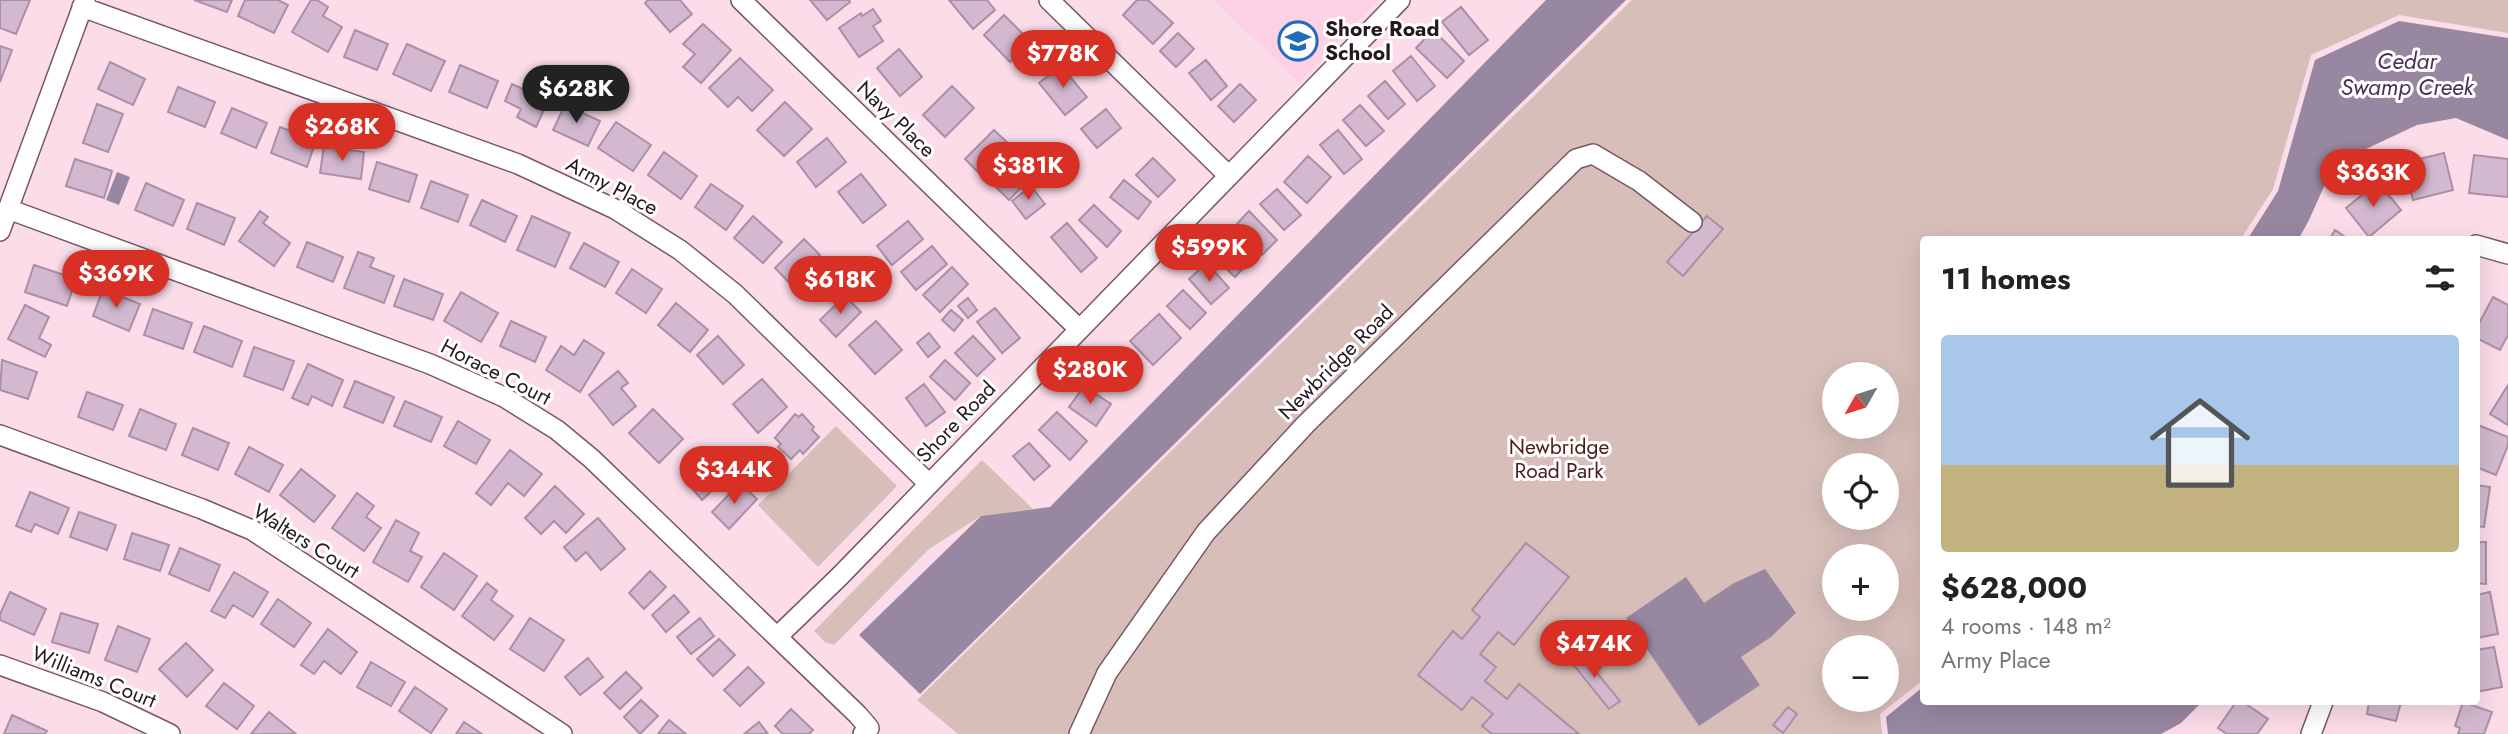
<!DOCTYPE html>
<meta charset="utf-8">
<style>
:root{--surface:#fff;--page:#f2f2f2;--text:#222;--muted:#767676;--accent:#d93025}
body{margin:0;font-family:Jost,sans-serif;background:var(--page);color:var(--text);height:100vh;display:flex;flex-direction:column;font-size:26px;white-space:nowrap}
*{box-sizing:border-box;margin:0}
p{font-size:23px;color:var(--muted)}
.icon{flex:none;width:38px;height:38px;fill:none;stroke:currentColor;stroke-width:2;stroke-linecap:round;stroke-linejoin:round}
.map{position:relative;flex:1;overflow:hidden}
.panel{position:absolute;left:1920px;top:236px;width:560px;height:469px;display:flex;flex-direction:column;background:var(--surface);border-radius:7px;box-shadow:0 7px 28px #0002}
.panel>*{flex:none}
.needle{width:46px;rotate:231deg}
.controls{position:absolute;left:1822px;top:362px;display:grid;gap:14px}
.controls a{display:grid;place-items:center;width:77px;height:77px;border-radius:50%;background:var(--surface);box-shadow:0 7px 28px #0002;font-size:35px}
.price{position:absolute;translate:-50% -60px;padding:0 16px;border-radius:24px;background:var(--accent);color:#fff;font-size:23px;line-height:46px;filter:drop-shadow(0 2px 4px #0008)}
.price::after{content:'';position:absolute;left:50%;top:42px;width:21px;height:16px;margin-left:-10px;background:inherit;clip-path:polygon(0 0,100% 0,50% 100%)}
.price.selected{background:#222;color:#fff}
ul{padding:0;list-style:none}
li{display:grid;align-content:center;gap:14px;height:371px;padding:0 21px}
li span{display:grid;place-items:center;height:217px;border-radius:7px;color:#555}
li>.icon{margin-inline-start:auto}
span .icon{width:126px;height:126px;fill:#fffc;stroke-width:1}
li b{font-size:30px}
h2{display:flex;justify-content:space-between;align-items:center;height:84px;padding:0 21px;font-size:30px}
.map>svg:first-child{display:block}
</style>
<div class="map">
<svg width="2508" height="734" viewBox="0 0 2508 734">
<rect width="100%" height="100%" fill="#fbdce8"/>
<path fill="#fed0e3" d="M1214,0H1378L1299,83Z"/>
<path fill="#d7beb9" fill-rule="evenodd" d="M1632,0H2508V33L2399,15L2311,55L2273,189L2240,240H1923V680L1880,714L1882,734H958L917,700ZM1834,374H1886V427H1834ZM1834,466H1886V518H1834ZM1834,556H1886V609H1834ZM1834,648H1886V700H1834Z
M836,426L897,486L818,567L758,505Z
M982,460L1033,509L981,516L929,549L834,645L825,642L814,631Z"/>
<path fill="#9787a1" d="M1546,0H1626L920,694L859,635L981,516L1050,507Z
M2399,21L2508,38V140L2456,118L2417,125L2334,164L2309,220L2298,240H2247L2278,191L2315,60Z
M117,172L130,177L119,205L106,200Z
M1765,569L1796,613L1771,637L1741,657L1760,685L1699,726L1626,618L1686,577L1704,603L1734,583Z
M1923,687V702H2202L2181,723L2161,734H1888L1886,717Z"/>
<path fill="#d3b9cf" stroke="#ac8fa7" stroke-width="2" d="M0,0H30L16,34L0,28Z
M194,0H232L227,12Z
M245,0H278L288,5L274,33L238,16Z
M311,0H317L328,7L323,16L342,27L328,52L292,32Z
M648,0H680L692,14L670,32L645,3Z
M810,0H849L850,2L827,20Z
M949,0H987L995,10L973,29Z
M1137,0H1148L1173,23L1153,44L1123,15Z
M1461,7L1488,40L1469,55L1442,22Z
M873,9L881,21L873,26L883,41L859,57L839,28L861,13L862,16Z
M1004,15L1031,42L1010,62L984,35Z
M703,24L731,50L701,83L683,67L695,54L683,44Z
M355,30L388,44L377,70L344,57Z
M1433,30L1464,61L1447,78L1416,48Z
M1178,33L1194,49L1176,67L1160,51Z
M407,44L445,61L431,91L393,74Z
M0,46L12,50L0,82Z
M899,49L922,77L900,96L877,68Z
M1411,56L1435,86L1417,101L1393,71Z
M740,58L773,90L752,111L738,97L728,107L709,88Z
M1206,60L1227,86L1211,100L1189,73Z
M110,62L145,79L133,105L98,89Z
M460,65L498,81L487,108L449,92Z
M1061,66L1087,97L1065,115L1039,83Z
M1385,81L1405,104L1388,119L1368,96Z
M512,84L548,101L536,127L517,117L521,109L505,101Z
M1240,84L1256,100L1234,122L1218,106Z
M952,86L974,108L945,137L923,115Z
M178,87L215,102L205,127L168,112Z
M785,102L812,129L784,156L757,130Z
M97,104L123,114L108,152L83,143Z
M565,105L600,121L588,146L553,130Z
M1360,105L1384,131L1366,146L1343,120Z
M232,108L267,123L256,148L221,133Z
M1106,109L1121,128L1097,148L1081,129Z
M616,122L651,145L633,171L598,148Z
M280,127L316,140L307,167L271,153Z
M994,130L1011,146L982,176L965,159Z
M1338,130L1362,159L1344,174L1320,145Z
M827,138L846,162L816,187L797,162Z
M324,146L364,152L361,179L320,173Z
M664,152L697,176L681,199L648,175Z
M1021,152L1039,169L1009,200L991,182Z
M2444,153L2453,190L2413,200L2403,163Z
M2474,155L2508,159V197L2469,193Z
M1308,156L1331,177L1307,203L1284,182Z
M1153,158L1175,180L1158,197L1136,175Z
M75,159L112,171L104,198L66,186Z
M377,162L417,175L409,202L369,189Z
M861,174L886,205L863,223L838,192Z
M1124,180L1151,202L1138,219L1110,197Z
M431,181L468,195L458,222L421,208Z
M2378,182L2401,210L2369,237L2346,208Z
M146,183L184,200L173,226L135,210Z
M711,184L743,206L726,230L695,207Z
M1031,186L1045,204L1026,219L1012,201Z
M1277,189L1301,215L1284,230L1260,204Z
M482,200L517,216L505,242L470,225Z
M197,203L235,218L224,245L187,229Z
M1094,205L1121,231L1107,247L1079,220Z
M260,211L268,217L263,223L290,243L274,266L239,241Z
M1249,211L1277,240L1262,255L1234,227Z
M532,216L570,233L555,267L517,250Z
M753,216L782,242L763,263L734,238Z
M1707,216L1723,229L1683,276L1667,262Z
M908,221L923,239L892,265L877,246Z
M1067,223L1097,258L1081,272L1051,237Z
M2335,230L2350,240H2329Z
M1228,238L1251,260L1235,277L1212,255Z
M804,239L820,255L810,265L822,277L802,296L775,268Z
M307,242L343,257L333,282L297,267Z
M584,243L619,262L605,287L570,268Z
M932,246L947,264L916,290L901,272Z
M358,252L374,258L370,267L394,276L384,303L344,288Z
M1207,263L1229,288L1211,304L1189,279Z
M34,265L76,279L67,306L25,292Z
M952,267L968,284L940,312L923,295Z
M632,269L662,289L646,313L616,293Z
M404,279L443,294L433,320L394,306Z
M103,289L140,304L129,331L93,316Z
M1183,290L1206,313L1190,329L1167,306Z
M461,292L498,313L481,342L444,321Z
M845,296L861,312L836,337L820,320Z
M2493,297L2508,305V335L2500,350L2476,338V329Z
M968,298L977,310L968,318L958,306Z
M676,303L708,330L690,352L658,325Z
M25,305L49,317L39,338L51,345L45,357L8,339Z
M995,308L1020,338L1002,353L977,322Z
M153,309L192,323L183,349L144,335Z
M951,310L963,320L954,331L942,320Z
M1159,314L1181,338L1153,365L1130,341Z
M511,321L546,337L535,362L500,346Z
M876,321L902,350L875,374L849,345Z
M204,326L242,341L232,367L194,352Z
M929,333L940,347L928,357L917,343Z
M718,336L744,365L723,384L697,355Z
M973,336L995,359L977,376L955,353Z
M584,340L604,353L580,392L546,370L561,346L574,355Z
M254,347L294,361L283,390L244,376Z
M2,360L37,372L28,399L0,390Z
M945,360L970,383L955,400L930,377Z
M308,364L343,380L332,406L312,396L308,405L292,398Z
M618,371L628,383L621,388L636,406L613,425L589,395Z
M762,379L787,407L758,433L733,404Z
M355,381L394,397L383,423L344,407Z
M924,384L945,412L926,426L906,398Z
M2508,385V425L2490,414Z
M1084,386L1111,404L1096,426L1069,407Z
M87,392L123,405L113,430L78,417Z
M405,401L442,417L431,442L394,426Z
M140,409L176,424L166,450L129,436Z
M653,409L683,439L659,463L629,433Z
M1057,412L1087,441L1070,460L1039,430Z
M795,414L799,417L802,414L814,427L812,430L819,437L803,454L800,450L791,459L778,447L781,444L775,438Z
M458,421L490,440L476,464L444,446Z
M2478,425L2508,437V445L2496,475L2476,467Z
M193,428L229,443L218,470L182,455Z
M1029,443L1050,466L1034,480L1013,456Z
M249,447L283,465L269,492L235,474Z
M510,450L542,474L524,496L508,483L491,505L476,493Z
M715,450L733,471L702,500L684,479Z
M301,469L335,496L314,522L280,495Z
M740,483L757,499L729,529L712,512Z
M2476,485L2490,487L2484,527L2476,526Z
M555,486L584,514L566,533L554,521L541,534L525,518Z
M30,492L69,508L58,534L35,524L31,532L16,526Z
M357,493L374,506L366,517L381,528L364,551L332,528Z
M79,512L116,525L107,550L70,537Z
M598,518L625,549L601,570L586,552L576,561L564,547Z
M396,520L419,533L410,551L422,557L408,582L373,562Z
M132,533L169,545L160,571L124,559Z
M2476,542H2486V584L2476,583Z
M1526,543L1569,577L1514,645L1498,632L1480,654L1496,667L1485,681L1507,699L1519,684L1579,734H1492L1482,726L1493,714L1472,697L1462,710L1418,675L1453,631L1462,639L1480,617L1472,610Z
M180,548L220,565L209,591L169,574Z
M444,553L477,576L454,610L421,587Z
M650,571L666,587L644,609L629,593Z
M234,572L268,592L253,617L233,605L225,618L211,611Z
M487,583L497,591L491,600L513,616L494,640L462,616Z
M10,592L46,609L34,635L0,620V614Z
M2490,592L2498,634L2476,638V595Z
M674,595L689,612L666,632L652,615Z
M278,599L311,623L294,647L261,624Z
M61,613L98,624L89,653L52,642Z
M530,618L564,640L544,671L510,649Z
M700,618L714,636L691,654L677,637Z
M118,626L150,639L137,672L105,660Z
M328,629L357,652L341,674L324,661L314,674L301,665Z
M719,639L735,655L713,676L697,659Z
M186,643L213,670L187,697L159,669Z
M2494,647L2502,687L2476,692V650Z
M1578,650L1620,701L1609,709L1568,658Z
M588,658L603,677L580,695L565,677Z
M371,662L405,682L391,706L357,687Z
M748,667L764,683L740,706L724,690Z
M626,672L642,688L620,709L604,693Z
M224,683L254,706L237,729L206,706Z
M415,687L447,709L431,733L399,711Z
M641,700L658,716L640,734L624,717Z
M2236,702H2243L2268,719L2257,734H2227L2218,728Z
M2369,702H2401L2396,721L2367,714Z
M2463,702L2492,712L2484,734H2458L2460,728L2455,726Z
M1788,707L1797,714L1783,733L1773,725Z
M791,709L813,730L809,734H783L775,726Z
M269,712L296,734H251Z
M12,715L47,731L45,734H4Z
M669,720L686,734H658Z
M464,722L482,734H456Z
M759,722L768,734H744Z"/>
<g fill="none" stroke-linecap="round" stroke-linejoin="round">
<g stroke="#785765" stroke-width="22">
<path id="minor" d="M741,0L1079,329
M1049,0L1229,176
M82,7L518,164L615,209L680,250L735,294L928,483
M8,209L430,364L504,397L557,430L592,459L858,715L869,728L863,734
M0,231L85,0
M2476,245L2508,254
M0,435L202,509L252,530L562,734
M778,636L840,576L1400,0
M0,665L103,702L170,734
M1079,734L1107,673L1206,532L1305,425L1576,159L1593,154L1639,181L1692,222
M2311,734L2323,702"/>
</g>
<use href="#minor" stroke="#fff" stroke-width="19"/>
</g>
<defs>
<g id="school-ring" transform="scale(2.0125)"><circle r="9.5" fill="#fff" stroke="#216bbb" stroke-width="1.5"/><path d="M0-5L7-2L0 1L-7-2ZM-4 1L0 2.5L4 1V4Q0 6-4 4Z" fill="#216bbb"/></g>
</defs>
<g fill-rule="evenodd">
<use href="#school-ring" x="1298" y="41"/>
</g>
<g text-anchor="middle" stroke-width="6" stroke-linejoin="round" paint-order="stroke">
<g font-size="21" font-weight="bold" fill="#25181e" stroke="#fff" text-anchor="start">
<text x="1325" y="36">Shore Road<tspan x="1325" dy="24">School</tspan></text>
</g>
<g font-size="21" fill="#25181e" stroke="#fff">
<text transform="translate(896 119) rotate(44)" y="7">Navy Place</text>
<text transform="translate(612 186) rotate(28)" y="7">Army Place</text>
<text transform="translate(1336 362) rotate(-45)" y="7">Newbridge Road</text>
<text transform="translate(496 372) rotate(27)" y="7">Horace Court</text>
<text transform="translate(956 422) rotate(-46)" y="7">Shore Road</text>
<text transform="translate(306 541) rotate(32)" y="7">Walters Court</text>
<text transform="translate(94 677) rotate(22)" y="7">Williams Court</text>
</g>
<g font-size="21" fill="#4c1e17" stroke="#fff">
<text x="1559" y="454">Newbridge<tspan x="1559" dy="24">Road Park</tspan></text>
</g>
<g font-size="23" font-style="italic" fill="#493057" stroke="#fff">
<text x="2407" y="69">Cedar<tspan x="2407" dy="26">Swamp Creek</tspan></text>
</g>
</g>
</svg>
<div class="controls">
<a><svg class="needle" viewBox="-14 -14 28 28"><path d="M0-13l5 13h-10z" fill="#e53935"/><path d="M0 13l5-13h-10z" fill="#767676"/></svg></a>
<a><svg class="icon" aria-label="locate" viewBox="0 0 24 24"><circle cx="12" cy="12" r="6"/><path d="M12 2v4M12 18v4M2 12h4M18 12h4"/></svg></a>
<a>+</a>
<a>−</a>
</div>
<b class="price" style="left:1063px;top:90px">$778K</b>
<b class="price selected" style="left:576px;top:125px">$628K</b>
<b class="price" style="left:342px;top:163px">$268K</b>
<b class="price" style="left:1028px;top:202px">$381K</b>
<b class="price" style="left:2373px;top:209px">$363K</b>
<b class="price" style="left:1209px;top:284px">$599K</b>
<b class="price" style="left:116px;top:310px">$369K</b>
<b class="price" style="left:840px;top:316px">$618K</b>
<b class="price" style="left:1090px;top:406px">$280K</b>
<b class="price" style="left:734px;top:506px">$344K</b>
<b class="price" style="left:1594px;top:680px">$474K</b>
<section class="panel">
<h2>11 homes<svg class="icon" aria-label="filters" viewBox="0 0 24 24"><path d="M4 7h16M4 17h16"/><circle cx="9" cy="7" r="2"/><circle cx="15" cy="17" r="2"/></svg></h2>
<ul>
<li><span style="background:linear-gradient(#a9c7e8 60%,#c2b280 0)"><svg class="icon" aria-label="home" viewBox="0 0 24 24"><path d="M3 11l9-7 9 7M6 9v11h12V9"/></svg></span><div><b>$628,000</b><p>4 rooms · 148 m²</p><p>Army Place</p></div></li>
</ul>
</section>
</div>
